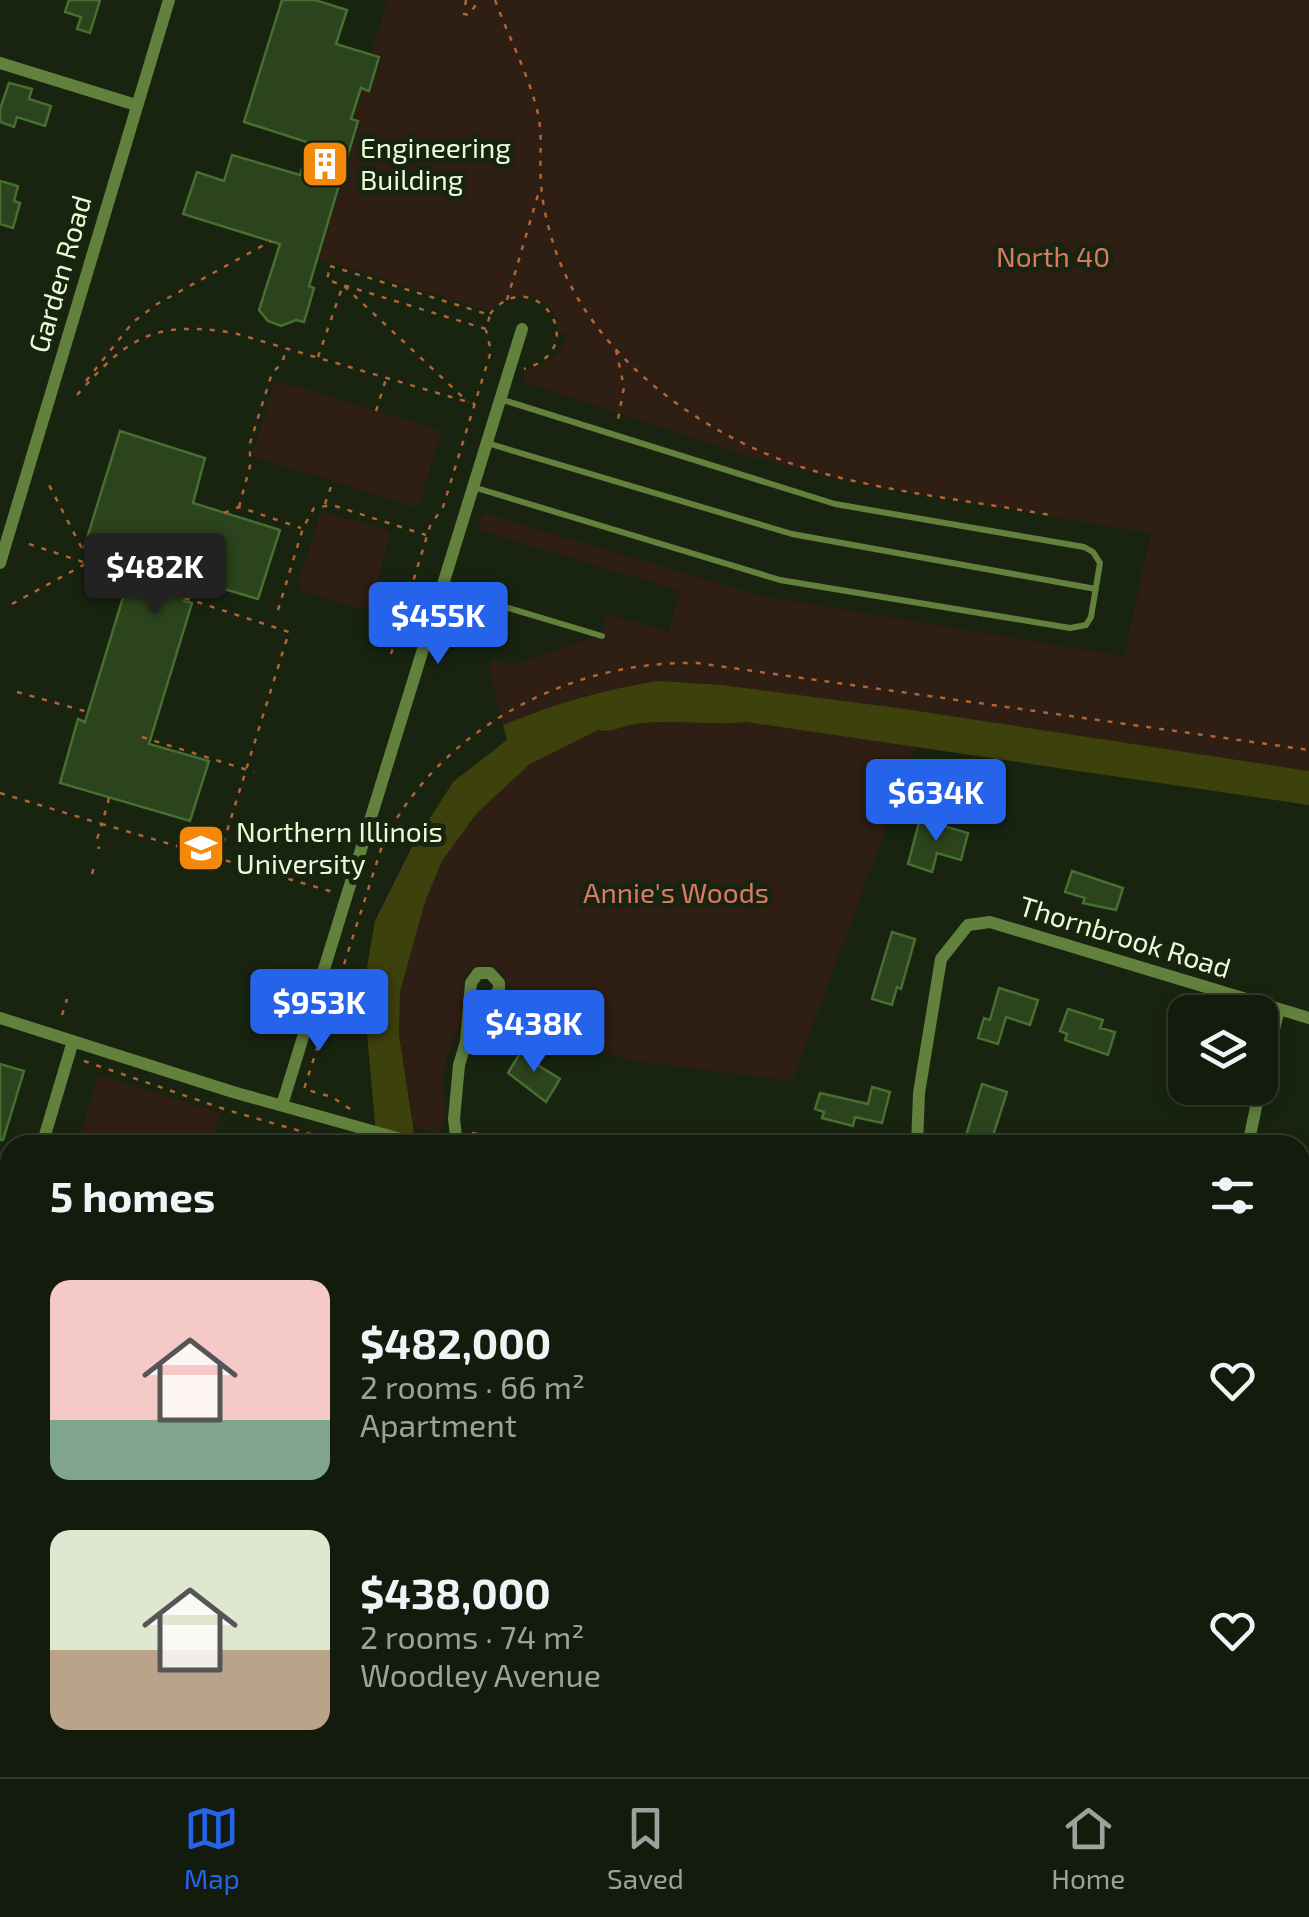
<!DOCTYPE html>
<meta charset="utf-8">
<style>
:root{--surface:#121b0c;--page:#1f281a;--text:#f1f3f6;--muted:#9ca19d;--line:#31392d;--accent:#2563eb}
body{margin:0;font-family:"Exo 2",sans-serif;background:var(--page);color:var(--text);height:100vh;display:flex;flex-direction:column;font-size:38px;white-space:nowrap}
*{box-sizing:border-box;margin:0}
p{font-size:32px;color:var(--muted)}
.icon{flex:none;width:55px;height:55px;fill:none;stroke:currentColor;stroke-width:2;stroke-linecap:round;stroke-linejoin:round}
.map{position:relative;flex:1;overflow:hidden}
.panel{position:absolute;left:0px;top:1135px;width:1310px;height:642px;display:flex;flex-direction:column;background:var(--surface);border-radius:30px 30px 0 0;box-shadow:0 5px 15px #0003,0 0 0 2px var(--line)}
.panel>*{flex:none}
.buttons{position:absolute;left:1168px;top:995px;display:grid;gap:20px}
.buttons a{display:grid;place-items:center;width:110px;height:110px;border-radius:20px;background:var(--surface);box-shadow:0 5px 15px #0003,0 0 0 2px var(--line);font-size:50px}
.price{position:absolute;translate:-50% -85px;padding:0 22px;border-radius:10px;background:var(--accent);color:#fff;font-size:32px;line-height:65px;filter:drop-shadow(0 2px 5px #0008)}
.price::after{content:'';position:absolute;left:50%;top:60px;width:30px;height:22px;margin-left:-15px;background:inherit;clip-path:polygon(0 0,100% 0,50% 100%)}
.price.active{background:#222;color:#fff}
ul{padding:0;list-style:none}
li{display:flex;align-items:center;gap:30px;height:250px;padding:0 50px}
li span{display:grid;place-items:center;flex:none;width:280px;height:200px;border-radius:20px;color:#555}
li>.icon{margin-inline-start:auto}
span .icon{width:120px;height:120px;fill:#fffc;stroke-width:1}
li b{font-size:42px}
h2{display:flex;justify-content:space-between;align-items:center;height:120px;padding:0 50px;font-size:42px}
.dock{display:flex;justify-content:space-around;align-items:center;height:140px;border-top:2px solid var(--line);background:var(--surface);font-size:28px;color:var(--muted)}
.dock a{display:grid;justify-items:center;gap:5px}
.dock .active{color:var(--accent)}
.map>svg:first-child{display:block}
</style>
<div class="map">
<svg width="1309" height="1777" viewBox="0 0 1309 1777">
<rect width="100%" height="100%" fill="#182410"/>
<path fill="#2e1e13" d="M388,0H1309V771L905,709L689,682C626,680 561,702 503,725L489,670L493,659L512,665L601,634L606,613L668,632L680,591L479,530L483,513L759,595L1124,656L1151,533L848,482L745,455L522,382L526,371C547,362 561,358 566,335L559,333C557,292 515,285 489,311L319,259L361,121L354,117L363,90L371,92L382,57L371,53Z
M278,381L437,429L440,434L420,503L415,507L255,457L253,453L274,383Z
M325,512L387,530L390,535L370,606L362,609L303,592L298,585L320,515Z
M664,722H746L917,745L792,1081L636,1061L487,1019C493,1003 505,999 506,981L495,967C479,962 460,970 463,989C465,1003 468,990 465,1004C462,1027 447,1049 444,1072C442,1093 449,1116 440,1134L414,1127L399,1035L400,992L425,902L442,861L477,813L530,764L598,730L605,732L636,724Z
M99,1075L220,1113L211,1145H76Z
M0,1697L10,1701V1768L54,1769L40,1777H0Z"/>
<path fill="#3d410c" d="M659,681L721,685L905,709L1309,771V805L746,722C710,726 673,719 636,724C623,726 611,733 598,730L530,764L477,813L442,861L425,902L400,992L399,1035L416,1145H377L363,990L375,921L413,845L453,782L507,740L503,725C554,704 604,689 659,681Z"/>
<path fill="#2b441d" stroke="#476f30" stroke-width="2.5" d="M69,0H100L90,33L77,29L81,17L65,12Z
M282,0H315L347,10L336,44L379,57L369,91L361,88L351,119L358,121L309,286L314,288L304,322L296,320L281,326L268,321L259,310L280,244L183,214L197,172L224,181L232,155L300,175L310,143L244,122Z
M9,83L32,89L29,99L51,106L45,126L17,117L14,127L0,122V109Z
M0,181L18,186L14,201L20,203L13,228L0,224Z
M120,431L205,458L193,503L280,530L258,599L190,579L184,601L192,603L149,744L209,761L190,821L60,783L78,719L85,722L128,581L106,574L112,557L84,548Z
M920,819L968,833L961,860L937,853L932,872L908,864Z
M1072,871L1123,888L1116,910L1083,903L1085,898L1065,892Z
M892,932L915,939L901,989L897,987L892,1005L872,999Z
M999,988L1038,1000L1030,1025L1006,1017L998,1044L978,1038L984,1018L990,1020Z
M1068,1009L1103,1020L1100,1028L1115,1032L1108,1055L1065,1040L1067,1034L1060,1031Z
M523,1048L540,1059L536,1064L560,1079L546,1102L508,1073Z
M0,1064L24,1071L3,1140H0Z
M982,1084L1007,1092L990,1145H963Z
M872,1087L890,1092L882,1123L855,1117L853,1126L822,1118L824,1112L815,1109L820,1093L868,1104Z"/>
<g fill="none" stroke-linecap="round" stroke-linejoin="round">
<path stroke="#b16435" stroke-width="2.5" stroke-dasharray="5 8" stroke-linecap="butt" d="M466,0L464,14L469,15L479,0
M495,0C509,38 529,75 538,114C543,136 539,159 541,182C542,204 548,228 555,249C594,364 718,448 833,476C904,494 978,502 1050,515
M330,266L490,315L486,329L327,280Z
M507,300L540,188
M490,314C533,260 596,348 524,369
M616,350L624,387L617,425
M318,357L343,285L468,402
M86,381L133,322L157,304L271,241
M77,395C128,337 154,320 234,333L475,404
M376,411L386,379
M325,504L333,481
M239,507L250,466V443L272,373L282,363L286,350
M224,513L239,507L301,528
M29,544L107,570
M185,598L289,632L218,860
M12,604L89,562L48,483
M278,610L303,528L314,508L332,505L426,535
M391,654L430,526L443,507L491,351L486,330
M17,692L88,712
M142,737L254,772
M0,793L102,824L97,839L99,849
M109,798L102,824L333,892
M92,874L94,867
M62,1015L67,999
M84,1061L227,1110L349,1145
M350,1109L332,1097L304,1089L383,843C440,728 571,660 697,663L1309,750
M472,1133L495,1136V1145
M8,1777L19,1768"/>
<path stroke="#61813d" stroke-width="6" d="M487,443L792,534L1096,589
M473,487L780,580L1070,628L1086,625L1091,617L1100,563L1093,552L1084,547L835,504L500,399
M441,588L602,636"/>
<path stroke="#61813d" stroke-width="12" d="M0,63L136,105
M0,563L169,0
M0,1018L233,1092L422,1145
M1260,1087L1279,1009
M282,1105L522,329
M42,1145L73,1041
M457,1145L454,1119L459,1065L466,1042L471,983L478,973H490L499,983V989L466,1042
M917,1145L919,1093L941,959L968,925L990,922L1309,1018
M1248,1145L1260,1088
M0,1287L10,1253
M1300,1305L1309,1306
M1300,1356L1309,1376
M1300,1501L1309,1471
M0,1628L10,1634
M1300,1656L1309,1662
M274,1768L289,1777
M955,1768L970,1777
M339,1777L345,1768
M910,1777L913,1768"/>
</g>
<defs>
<g id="building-square" transform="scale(2.5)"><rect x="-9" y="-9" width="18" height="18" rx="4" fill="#f3880b" stroke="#182410"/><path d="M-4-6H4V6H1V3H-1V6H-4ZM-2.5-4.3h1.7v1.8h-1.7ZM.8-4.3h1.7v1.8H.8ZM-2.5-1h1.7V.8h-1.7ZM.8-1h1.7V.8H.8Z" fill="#fff"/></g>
<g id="university-square" transform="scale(2.5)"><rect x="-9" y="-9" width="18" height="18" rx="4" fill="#f3880b" stroke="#182410"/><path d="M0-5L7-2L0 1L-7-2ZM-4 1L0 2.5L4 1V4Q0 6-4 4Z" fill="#fff"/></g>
</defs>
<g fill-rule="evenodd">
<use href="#building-square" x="325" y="164"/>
<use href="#university-square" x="201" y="848"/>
</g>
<g text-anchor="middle" stroke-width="10" stroke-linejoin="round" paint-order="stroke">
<g font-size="28" fill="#e7fdd5" stroke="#182410" text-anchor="start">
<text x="360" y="158">Engineering<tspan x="360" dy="32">Building</tspan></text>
<text x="236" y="842">Northern Illinois<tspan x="236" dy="32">University</tspan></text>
</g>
<g font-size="28" fill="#da7a64" stroke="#182410">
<text x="1053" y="267">North 40</text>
<text x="676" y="903">Annie's Woods</text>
</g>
<g font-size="28" fill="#e7fdd5" stroke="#182410">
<text transform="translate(60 274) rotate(-74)" y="10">Garden Road</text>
<text transform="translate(1125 937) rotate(17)" y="10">Thornbrook Road</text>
</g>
</g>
</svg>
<div class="buttons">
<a><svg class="icon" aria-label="layers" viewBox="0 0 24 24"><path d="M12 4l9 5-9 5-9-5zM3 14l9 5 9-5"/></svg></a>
</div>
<b class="price active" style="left:155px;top:618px">$482K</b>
<b class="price" style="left:438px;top:667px">$455K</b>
<b class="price" style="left:936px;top:844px">$634K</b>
<b class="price" style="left:319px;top:1054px">$953K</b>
<b class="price" style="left:534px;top:1075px">$438K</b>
<section class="panel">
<h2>5 homes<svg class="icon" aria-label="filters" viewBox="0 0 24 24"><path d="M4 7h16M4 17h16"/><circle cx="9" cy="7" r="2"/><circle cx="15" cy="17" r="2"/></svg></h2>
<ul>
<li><span style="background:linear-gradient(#f6c9c9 70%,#7fa58c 0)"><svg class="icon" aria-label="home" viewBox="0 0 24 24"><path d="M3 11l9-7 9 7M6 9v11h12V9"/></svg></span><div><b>$482,000</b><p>2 rooms · 66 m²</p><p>Apartment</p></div><svg class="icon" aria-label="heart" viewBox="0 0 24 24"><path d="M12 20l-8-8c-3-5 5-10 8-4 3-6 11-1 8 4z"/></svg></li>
<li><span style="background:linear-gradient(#dfe7d0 60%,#b9a48a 0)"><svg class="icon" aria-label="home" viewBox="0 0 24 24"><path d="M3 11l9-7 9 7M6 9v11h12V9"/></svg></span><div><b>$438,000</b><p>2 rooms · 74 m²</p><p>Woodley Avenue</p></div><svg class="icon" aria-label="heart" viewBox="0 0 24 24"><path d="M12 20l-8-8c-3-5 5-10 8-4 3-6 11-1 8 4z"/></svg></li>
</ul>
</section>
</div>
<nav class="dock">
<a class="active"><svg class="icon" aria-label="map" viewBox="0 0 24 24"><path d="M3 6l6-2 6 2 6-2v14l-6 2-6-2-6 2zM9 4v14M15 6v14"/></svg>Map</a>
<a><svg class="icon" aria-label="saved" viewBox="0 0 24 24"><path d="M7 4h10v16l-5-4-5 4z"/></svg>Saved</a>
<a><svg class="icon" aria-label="home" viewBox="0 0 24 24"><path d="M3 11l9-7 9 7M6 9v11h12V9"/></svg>Home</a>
</nav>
